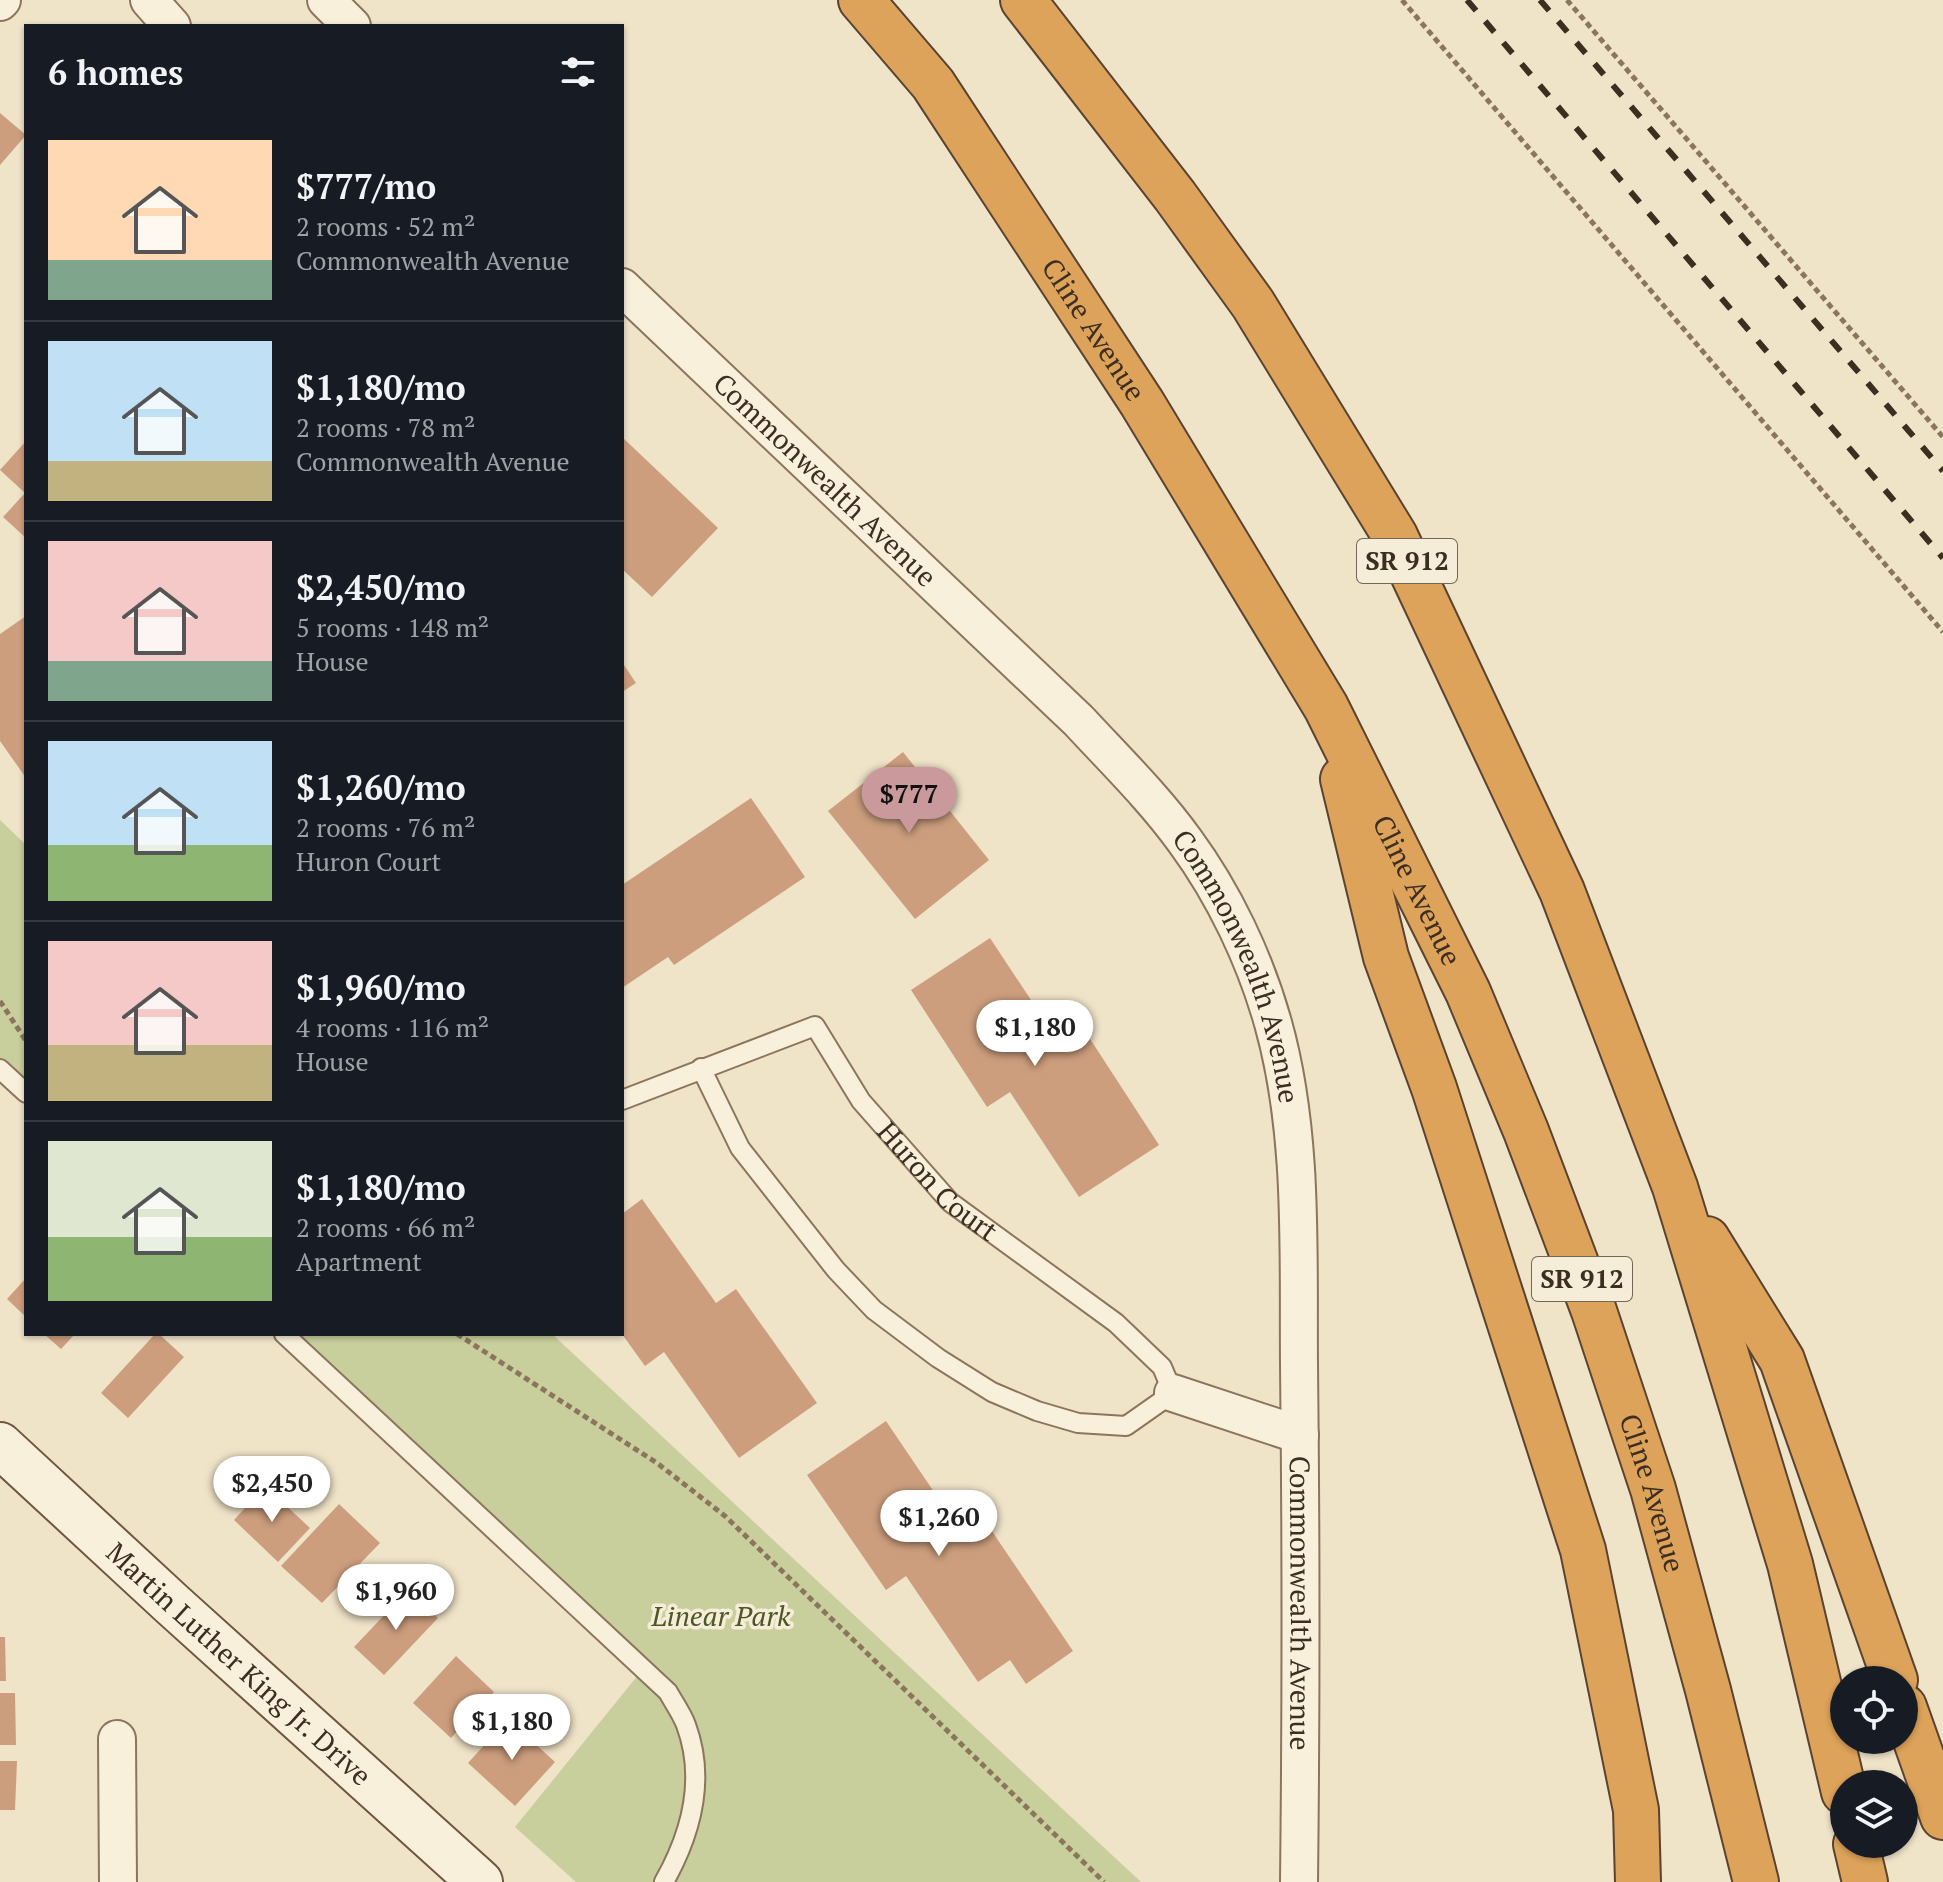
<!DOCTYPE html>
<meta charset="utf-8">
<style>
:root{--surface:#171b24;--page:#20242c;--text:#f1f3f6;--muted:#9ea1a6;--line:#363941;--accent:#ca999c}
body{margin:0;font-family:"PT Serif",serif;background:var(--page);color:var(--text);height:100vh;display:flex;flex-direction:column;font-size:30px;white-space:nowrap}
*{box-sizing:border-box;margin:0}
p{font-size:26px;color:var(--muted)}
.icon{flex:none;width:44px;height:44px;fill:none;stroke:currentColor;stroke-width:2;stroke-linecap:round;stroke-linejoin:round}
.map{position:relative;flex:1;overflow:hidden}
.panel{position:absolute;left:24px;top:24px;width:600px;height:1312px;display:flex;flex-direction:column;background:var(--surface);border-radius:0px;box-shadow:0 2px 6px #0004}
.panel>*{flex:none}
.controls{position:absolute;left:1830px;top:1666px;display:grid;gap:16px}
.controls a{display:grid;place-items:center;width:88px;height:88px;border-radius:50%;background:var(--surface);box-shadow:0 2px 6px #0004;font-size:40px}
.price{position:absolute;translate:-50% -68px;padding:0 18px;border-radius:28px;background:#fff;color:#222;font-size:26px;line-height:52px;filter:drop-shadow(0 2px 4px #0008)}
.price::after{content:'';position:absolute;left:50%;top:48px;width:24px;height:18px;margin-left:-12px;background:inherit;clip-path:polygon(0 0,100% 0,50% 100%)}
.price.selected{background:var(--accent);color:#111}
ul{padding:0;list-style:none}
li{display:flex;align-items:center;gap:24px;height:200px;padding:0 24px}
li+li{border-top:2px solid var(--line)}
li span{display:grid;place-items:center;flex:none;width:224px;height:160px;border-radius:0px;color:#555}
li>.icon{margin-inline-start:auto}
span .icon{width:96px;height:96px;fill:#fffc;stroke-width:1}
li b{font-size:34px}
h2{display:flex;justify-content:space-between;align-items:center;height:96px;padding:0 24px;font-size:34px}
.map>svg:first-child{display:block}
</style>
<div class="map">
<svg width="1943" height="1882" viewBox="0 0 1943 1882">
<rect width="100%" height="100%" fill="#efe3c8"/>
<path fill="#c8ce9c" d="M0,820L26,845V1093L0,1069Z
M284,1334H552L1141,1882H576L515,1827L643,1669Z"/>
<path fill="#cd9e7e" d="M0,113L26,135L0,165Z
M622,437L718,528L652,597L622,569Z
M26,441V538L3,517L25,493L0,470Z
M26,616V778L0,741V634Z
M622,662L636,683L622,692Z
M903,752L989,860L915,919L828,811Z
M751,798L805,877L674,965L668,957L622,988V885Z
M990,938L1060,1044L1083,1028L1159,1145L1079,1197L1010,1092L987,1107L911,990Z
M642,1199L716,1303L736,1289L817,1403L739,1458L664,1352L645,1366L622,1334V1214Z
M26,1278V1317L7,1299Z
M44,1334H75L61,1349Z
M155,1334H159L184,1357L128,1418L101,1393Z
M886,1421L957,1526L979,1512L1073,1651L1026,1684L1010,1660L978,1682L906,1576L886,1590L807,1475Z
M265,1486L310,1528L278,1562L234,1520Z
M339,1504L380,1543L322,1603L281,1566Z
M408,1590L438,1618L384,1675L354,1647Z
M0,1637H5L6,1681H0Z
M456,1656L494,1692L451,1738L413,1703Z
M0,1693H15L16,1745H0Z
M508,1719L555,1762L515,1806L468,1763Z
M0,1761H17L15,1810H0Z"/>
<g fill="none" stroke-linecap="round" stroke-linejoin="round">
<g stroke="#8c755d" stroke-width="22">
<g id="service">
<path d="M0,1069L26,1093"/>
<path id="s1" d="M622,1100L815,1026L861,1101L950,1202L1116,1323L1162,1367L1173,1393L1126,1426L1078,1423L1037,1411L992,1392L938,1358L874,1310L836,1270L740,1148L701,1068"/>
<path d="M284,1334L668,1692C674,1703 682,1714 686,1725C706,1779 691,1834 664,1882"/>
</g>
</g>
<g stroke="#8c755d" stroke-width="40">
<g id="minor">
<path d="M149,0L172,26"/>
<path d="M326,0L352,26"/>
<path d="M0,2L2,0"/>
<path id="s2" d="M622,287L1079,721C1115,760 1154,798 1185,841C1224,894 1255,959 1273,1023C1304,1133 1298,1252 1299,1365C1301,1537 1301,1710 1299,1882"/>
<path d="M1173,1393L1300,1435"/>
<path d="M117,1739L118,1882"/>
</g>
</g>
<g stroke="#6e5640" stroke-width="48">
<g id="secondary">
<path id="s3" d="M0,1445L173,1605L480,1882"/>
</g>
</g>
<g stroke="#5a4331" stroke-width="48">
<g id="motorway">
<path id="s4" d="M861,0L933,84L1142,403L1326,707L1468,992L1526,1131L1594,1311L1653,1489L1708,1690L1756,1882"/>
<path d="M1023,0L1175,196L1253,304L1395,536L1562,891L1675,1187L1790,1564L1844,1792"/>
<path d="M1343,779L1386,957L1434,1088L1583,1550L1636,1810L1638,1882"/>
<path d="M1707,1239L1782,1360L1895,1680"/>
<path d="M1904,1707L1943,1817"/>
<path d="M1856,1844L1865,1882"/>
</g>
</g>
<path stroke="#8c755d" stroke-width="5" stroke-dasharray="6 4" stroke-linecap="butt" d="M1402,0L1943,632
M1567,0L1943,437
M0,1001L26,1041
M457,1334L657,1463L725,1516L1104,1882"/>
<use href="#service" stroke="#f9f0dc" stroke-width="18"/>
<use href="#minor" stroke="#f9f0dc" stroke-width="36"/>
<use href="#secondary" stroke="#f9f0dc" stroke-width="44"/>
<use href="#motorway" stroke="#dda35a" stroke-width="44"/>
<path stroke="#3c2e20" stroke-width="6" stroke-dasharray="14 14" stroke-linecap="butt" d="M1467,0L1943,558
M1540,0L1943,471"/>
</g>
<g text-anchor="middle" stroke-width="7" stroke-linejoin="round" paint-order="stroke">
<g fill="#f6edd8" stroke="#746757" stroke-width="2">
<rect x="1357" y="539" width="100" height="44" rx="6"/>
<rect x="1532" y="1257" width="100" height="44" rx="6"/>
</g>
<g font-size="26" font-weight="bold" fill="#3c2e20">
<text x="1407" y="570">SR 912</text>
<text x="1582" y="1288">SR 912</text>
</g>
<g font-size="28" fill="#3c2e20" stroke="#f6edd8">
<text dy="10" stroke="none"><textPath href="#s4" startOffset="404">Cline Avenue</textPath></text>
<text dy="10" stroke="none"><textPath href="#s2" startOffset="280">Commonwealth Avenue</textPath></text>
<text dy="10" stroke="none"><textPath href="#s4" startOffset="1052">Cline Avenue</textPath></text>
<text dy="10" stroke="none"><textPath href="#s2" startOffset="928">Commonwealth Avenue</textPath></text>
<text dy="10" stroke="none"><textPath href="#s1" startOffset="406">Huron Court</textPath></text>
<text dy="10" stroke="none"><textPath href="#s4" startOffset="1700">Cline Avenue</textPath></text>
<text dy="10" stroke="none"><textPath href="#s2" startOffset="1576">Commonwealth Avenue</textPath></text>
<text dy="10" stroke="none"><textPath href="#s3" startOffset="324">Martin Luther King Jr. Drive</textPath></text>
</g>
<g font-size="28" font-style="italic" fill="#4c5827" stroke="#f6edd8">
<text x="721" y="1626">Linear Park</text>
</g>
</g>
</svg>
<div class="controls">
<a><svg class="icon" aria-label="locate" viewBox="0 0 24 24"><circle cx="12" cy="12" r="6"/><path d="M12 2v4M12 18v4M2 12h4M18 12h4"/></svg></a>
<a><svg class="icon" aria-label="layers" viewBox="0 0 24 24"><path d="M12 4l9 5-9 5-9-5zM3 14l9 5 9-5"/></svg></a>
</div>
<b class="price selected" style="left:909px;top:835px">$777</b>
<b class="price" style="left:1035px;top:1068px">$1,180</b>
<b class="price" style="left:272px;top:1524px">$2,450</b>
<b class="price" style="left:939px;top:1558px">$1,260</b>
<b class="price" style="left:396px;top:1632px">$1,960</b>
<b class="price" style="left:512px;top:1762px">$1,180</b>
<section class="panel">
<h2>6 homes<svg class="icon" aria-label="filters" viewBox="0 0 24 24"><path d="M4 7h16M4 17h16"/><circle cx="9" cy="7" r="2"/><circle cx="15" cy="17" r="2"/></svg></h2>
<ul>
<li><span style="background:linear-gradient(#ffd9b3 75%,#7fa58c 0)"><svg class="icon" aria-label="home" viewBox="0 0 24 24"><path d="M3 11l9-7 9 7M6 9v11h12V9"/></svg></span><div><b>$777/mo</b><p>2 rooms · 52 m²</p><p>Commonwealth Avenue</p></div></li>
<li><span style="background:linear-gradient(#bfe0f5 75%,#c2b280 0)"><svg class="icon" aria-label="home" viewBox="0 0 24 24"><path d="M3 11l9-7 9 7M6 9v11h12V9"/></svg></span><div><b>$1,180/mo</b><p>2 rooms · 78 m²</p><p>Commonwealth Avenue</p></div></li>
<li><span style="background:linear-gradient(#f6c9c9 75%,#7fa58c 0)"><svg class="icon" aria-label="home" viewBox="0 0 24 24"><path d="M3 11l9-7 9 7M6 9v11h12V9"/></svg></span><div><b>$2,450/mo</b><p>5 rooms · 148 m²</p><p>House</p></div></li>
<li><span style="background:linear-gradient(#bfe0f5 65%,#8fb573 0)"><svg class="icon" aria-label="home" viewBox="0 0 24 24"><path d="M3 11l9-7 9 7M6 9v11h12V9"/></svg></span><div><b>$1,260/mo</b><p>2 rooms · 76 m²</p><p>Huron Court</p></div></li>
<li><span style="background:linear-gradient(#f6c9c9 65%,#c2b280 0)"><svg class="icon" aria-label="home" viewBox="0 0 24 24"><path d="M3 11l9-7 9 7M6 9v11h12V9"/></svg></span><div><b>$1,960/mo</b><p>4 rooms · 116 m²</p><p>House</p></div></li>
<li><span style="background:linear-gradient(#dfe7d0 60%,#8fb573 0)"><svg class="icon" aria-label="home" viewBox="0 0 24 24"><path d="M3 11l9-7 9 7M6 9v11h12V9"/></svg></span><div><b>$1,180/mo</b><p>2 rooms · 66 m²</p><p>Apartment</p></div></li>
</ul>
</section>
</div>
